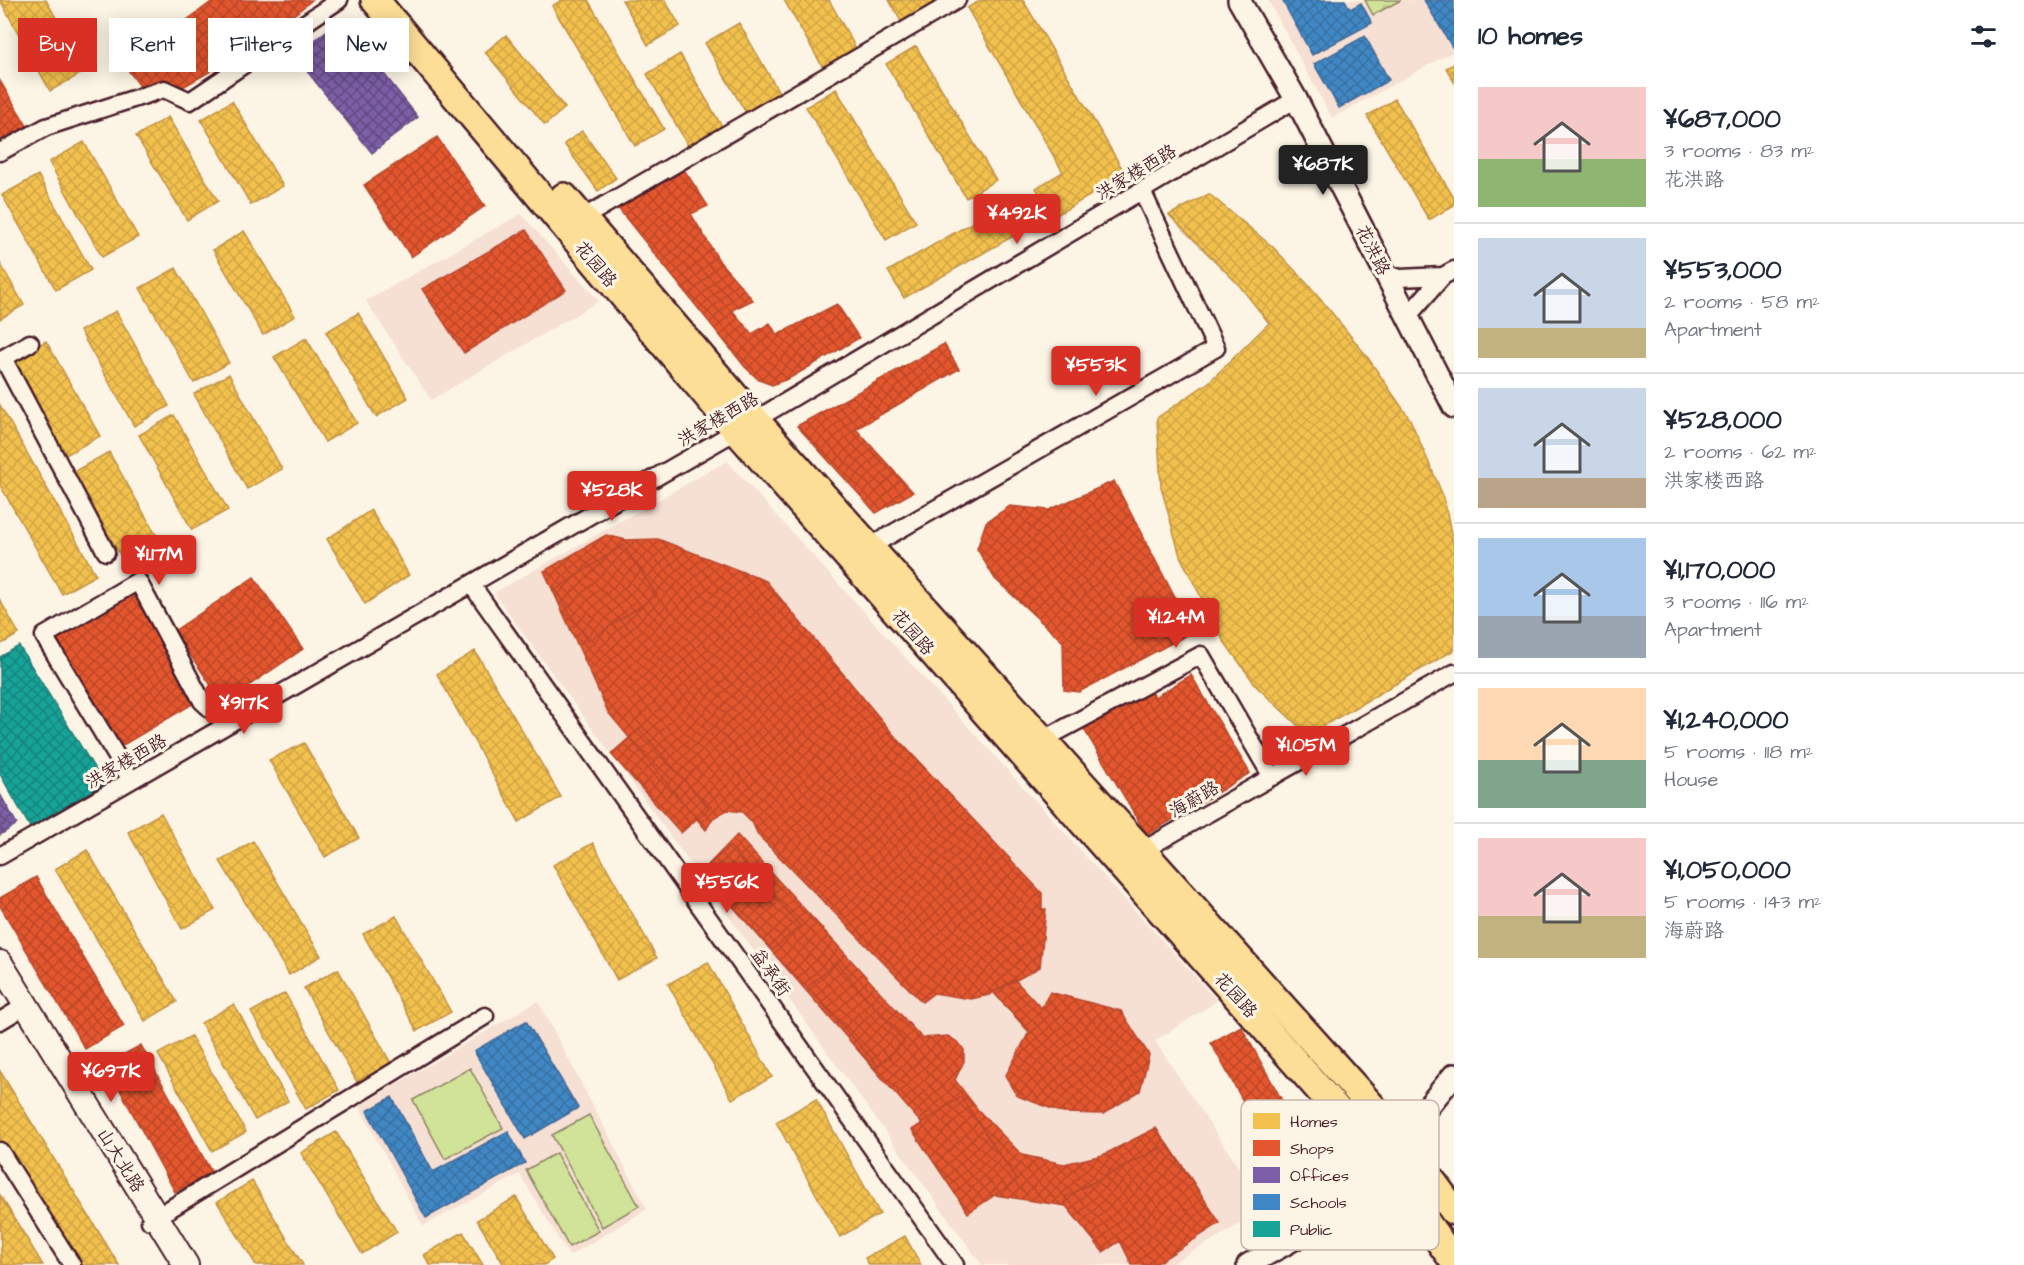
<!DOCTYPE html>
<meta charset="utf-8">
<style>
:root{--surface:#fff;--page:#f2f2f3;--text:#1f2937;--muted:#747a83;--line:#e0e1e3;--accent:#d93025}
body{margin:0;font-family:"Architects Daughter","LXGW WenKai TC",sans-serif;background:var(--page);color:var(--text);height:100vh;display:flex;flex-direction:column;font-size:22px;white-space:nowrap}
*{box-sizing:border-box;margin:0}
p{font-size:20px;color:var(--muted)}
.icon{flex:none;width:33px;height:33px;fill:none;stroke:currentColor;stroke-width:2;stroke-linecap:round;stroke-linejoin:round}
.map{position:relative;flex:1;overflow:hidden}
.panel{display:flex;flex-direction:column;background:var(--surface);width:570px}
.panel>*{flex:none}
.guide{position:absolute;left:18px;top:18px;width:570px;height:54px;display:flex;gap:12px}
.price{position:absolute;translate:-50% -51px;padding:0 14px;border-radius:6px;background:var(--accent);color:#fff;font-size:20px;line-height:39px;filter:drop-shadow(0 2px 3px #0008)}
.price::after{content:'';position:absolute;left:50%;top:36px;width:18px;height:14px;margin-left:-9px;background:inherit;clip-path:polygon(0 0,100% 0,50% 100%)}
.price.active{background:#222;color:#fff}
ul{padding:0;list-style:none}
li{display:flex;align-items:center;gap:18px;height:150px;padding:0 24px}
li+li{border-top:2px solid var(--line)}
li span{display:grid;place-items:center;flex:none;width:168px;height:120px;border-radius:0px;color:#555}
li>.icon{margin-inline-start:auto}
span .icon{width:72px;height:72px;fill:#fffc;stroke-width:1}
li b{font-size:26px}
h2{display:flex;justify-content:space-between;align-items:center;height:72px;padding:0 24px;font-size:26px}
.pill{padding:0 21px;border-radius:0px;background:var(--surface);box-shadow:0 3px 15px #0003;font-size:21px;line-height:54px}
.pill.active{background:var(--accent);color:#fff}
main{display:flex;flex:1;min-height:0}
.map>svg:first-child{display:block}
</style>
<main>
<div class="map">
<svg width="1454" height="1265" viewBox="0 0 1454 1265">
<defs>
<pattern id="park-crowns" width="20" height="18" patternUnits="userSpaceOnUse" patternTransform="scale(1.5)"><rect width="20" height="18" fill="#d0e398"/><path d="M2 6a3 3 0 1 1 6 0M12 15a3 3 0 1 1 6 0" fill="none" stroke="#b4c283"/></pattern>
<pattern id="homes-cross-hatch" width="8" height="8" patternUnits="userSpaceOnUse" patternTransform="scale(1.5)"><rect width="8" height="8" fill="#f2c14e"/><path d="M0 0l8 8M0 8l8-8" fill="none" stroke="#d1a544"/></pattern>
<pattern id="shops-cross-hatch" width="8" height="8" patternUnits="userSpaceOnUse" patternTransform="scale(1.5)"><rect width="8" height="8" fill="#e4572e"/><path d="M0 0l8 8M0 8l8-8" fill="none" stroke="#bb4727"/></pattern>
<pattern id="offices-cross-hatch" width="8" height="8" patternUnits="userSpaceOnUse" patternTransform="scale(1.5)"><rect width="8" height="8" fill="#7b5ea7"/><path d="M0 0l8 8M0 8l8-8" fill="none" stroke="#624980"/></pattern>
<pattern id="schools-cross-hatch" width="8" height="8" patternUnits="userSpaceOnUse" patternTransform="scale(1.5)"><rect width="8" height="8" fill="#3f88c5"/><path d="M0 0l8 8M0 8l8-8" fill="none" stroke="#376fa0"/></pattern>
<pattern id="public-cross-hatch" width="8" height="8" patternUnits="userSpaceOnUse" patternTransform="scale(1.5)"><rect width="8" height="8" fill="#17a398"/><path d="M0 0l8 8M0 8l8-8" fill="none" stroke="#17847c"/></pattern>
</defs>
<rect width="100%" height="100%" fill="#fcf5e5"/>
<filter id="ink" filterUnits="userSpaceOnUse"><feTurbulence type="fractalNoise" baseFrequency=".0167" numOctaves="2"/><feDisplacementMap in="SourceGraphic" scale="12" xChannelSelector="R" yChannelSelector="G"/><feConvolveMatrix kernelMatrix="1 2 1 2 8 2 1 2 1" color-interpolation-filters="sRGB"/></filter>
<g filter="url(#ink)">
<path fill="#f6dfd3" d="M1268,0H1454V51L1332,118Z
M521,214L599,301L431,400L366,301Z
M727,461L1217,1001L1155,1041L1266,1209L1169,1265H982L494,593Z
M538,1001L647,1209L569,1256L520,1174L423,1226L359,1106Z"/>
<path fill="url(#park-crowns)" stroke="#8d8162" stroke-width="1.5" d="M1365,0H1401L1373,15Z"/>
<path fill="#d0e398" stroke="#8d8162" stroke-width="1.5" d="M470,1068L503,1128L445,1159L413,1100Z
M589,1115L639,1206L602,1227L552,1135Z
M556,1153L599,1231L569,1247L526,1170Z"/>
<path fill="url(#homes-cross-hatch)" stroke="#c09044" stroke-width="1.5" d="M0,0H46L86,71L50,91Z
M562,0H588L664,129L635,146L552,6Z
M622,0H665L680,26L648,45Z
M784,0H829L858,52L825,71Z
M889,0H934L936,3L902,23Z
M981,0H1023L1126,175L1053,217L1036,188L1063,172L967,8Z
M739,23L783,99L749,118L705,43Z
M506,35L565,108L545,125L485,52Z
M916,46L996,180L966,198L886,64Z
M680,54L724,130L690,149L647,74Z
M1454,64V82L1446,68Z
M836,89L916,222L886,240L806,107Z
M1395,99L1454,198V205L1429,220L1367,116Z
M232,101L283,186L251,205L201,120Z
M168,117L218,201L187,220L136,136Z
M582,131L616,178L598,191L564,144Z
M84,142L138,237L102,257L49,162Z
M38,175L91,270L56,290L2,195Z
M1022,194L1038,222L904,298L888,271Z
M1209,194L1273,247L1315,292L1366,355L1410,419L1444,498L1454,548V650L1308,735L1257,687L1223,640L1180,556L1161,487L1157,418L1209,382L1269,323L1238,284L1169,215Z
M244,231L295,316L263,335L213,250Z
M0,263L24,305L0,319Z
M176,268L229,363L194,383L140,288Z
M116,311L169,406L134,426L80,331Z
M358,313L408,398L376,417L326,332Z
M306,338L357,423L325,442L274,357Z
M46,341L100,436L64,456L11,361Z
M229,374L282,469L247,489L194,394Z
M0,405L96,575L62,594L0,485Z
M174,415L228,510L192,530L139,435Z
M109,452L163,547L127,567L73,472Z
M371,510L409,575L365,604L327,539Z
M0,600L19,634L0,645Z
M475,651L561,797L519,822L437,674Z
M304,743L359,838L325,857L269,760Z
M161,813L215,910L182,929L128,832Z
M253,841L321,956L289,975L220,861Z
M593,843L657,958L617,980L553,865Z
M87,850L177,1002L145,1021L55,869Z
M396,916L451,1012L417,1031L363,934Z
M708,962L772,1077L732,1099L668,984Z
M338,969L392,1065L358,1084L304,988Z
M285,993L339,1090L306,1109L251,1012Z
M234,1004L288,1101L255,1120L201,1023Z
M191,1036L246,1132L212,1151L158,1054Z
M0,1071L119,1265H77L0,1140Z
M816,1099L880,1214L840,1237L776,1122Z
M336,1132L397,1232L362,1254L301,1153Z
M252,1181L303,1265H256L217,1202Z
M0,1195L43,1265H1Z
M516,1197L553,1259L544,1265H504L477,1220Z
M463,1232L483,1265H430L424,1255Z
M905,1236L921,1265H869L865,1258Z"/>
<path fill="url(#shops-cross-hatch)" stroke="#b6462d" stroke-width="1.5" d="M214,0H312L257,45L153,104L125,66Z
M0,81L32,134L0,151Z
M437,137L485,206L411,257L364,185Z
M683,168L708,206L691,214L720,262L753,300L732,310L752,334L770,323L777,335L837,304L859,338L790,378L772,385L759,380L745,367L617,207Z
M526,230L566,290L464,353L422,289Z
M944,344L959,369L856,429L913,492L876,513L797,426Z
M1114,481L1193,632L1079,692L1064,690L1063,642L995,579L977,549L986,522L1010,506L1049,510Z
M606,535L626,540L658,539L766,581L893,734L1042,893V909H1046L1040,967L989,995L971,999L934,993L922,1002L758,835L752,822L742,812L727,810L713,818L706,830L608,712L544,571Z
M623,545L657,595L588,641L555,590Z
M254,577L303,649L223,703L174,631Z
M134,591L196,702L118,748L52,637Z
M1191,675L1250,773L1147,835L1082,726L1149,686L1155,697Z
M639,729L709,808L681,833L611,754Z
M737,835L922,1038L948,1036L959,1043L964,1050V1061L955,1080L978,1110L1022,1155L1064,1164L1103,1155L1156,1128L1220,1223L1154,1265H1132L1120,1241L1103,1252L1066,1206L995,1195L968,1213L912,1130L922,1124L702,871Z
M730,846L800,926L772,950L702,871Z
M36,877L124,1026L85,1049L0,906V898Z
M836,962L905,1042L878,1066L808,987Z
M1015,980L1041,1008L1050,992L1121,1011L1149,1055L1140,1091L1103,1114L1063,1113L1017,1096L1006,1075L1029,1032L993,992Z
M1241,1026L1322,1173L1292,1190L1211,1043Z
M141,1045L212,1173L175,1192L106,1064Z
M961,1097L1017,1180L968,1213L912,1130Z
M1168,1144L1220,1223L1154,1265H1132L1120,1241L1103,1252L1066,1206L1065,1197Z"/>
<path fill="url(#offices-cross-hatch)" stroke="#6c4b82" stroke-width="1.5" d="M341,19L418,117L372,153L295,56Z
M0,794L17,824L0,835Z"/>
<path fill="url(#schools-cross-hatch)" stroke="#426897" stroke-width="1.5" d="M1282,0H1345L1350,9L1361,3L1372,23L1312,55Z
M1424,0H1454V46L1452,47Z
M1365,36L1389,80L1339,108L1314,64Z
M526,1021L578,1108L525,1139L474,1051Z
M392,1097L433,1172L508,1131L525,1163L426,1218L367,1111Z"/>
<path fill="url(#public-cross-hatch)" stroke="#267b77" stroke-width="1.5" d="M19,646L106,787L31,829L0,774V657Z"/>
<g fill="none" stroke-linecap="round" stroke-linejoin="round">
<g stroke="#4a1f2b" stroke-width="21">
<path id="minor" d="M0,152L46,127L164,89L190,101L339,0
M574,223L957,0
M1385,274L1400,278L1443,276
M1407,317L1443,276L1454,270
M3,358L106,552
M0,360L30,343
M869,547L1216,348L1142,191
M471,584L955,1265
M1035,744L1201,655L1272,777
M131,780L44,636L138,581L202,701L227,724
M1140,852L1454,673
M0,856L755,420L1296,99
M0,1021L20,1009
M0,1151L72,1265
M150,1221L485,1016"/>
</g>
<g stroke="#4a1f2b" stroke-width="26">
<path id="tertiary" d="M1239,0L1296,99L1454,407
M1248,1265L1322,1223L1379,1157L1401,1139L1454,1075"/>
</g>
<g stroke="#4a1f2b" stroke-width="28">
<path id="secondary" d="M0,963L186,1265"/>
</g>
<g stroke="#4a1f2b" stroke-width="32">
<path id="primary" d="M375,0L737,431L1379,1157L1454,1261
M564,197L755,420L1401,1139L1454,1211"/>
</g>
<use href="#minor" stroke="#fcf5e5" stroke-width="16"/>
<use href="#tertiary" stroke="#fcf5e5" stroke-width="21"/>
<use href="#secondary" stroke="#fcf5e5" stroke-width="24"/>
<use href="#primary" stroke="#fcde96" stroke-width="27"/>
</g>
</g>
<g text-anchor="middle" stroke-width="6" stroke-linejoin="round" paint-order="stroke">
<g font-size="18" fill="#4a1f2b" stroke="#fcf5e5">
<text transform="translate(1136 172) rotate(-31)" y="6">洪家楼西路</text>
<text transform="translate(1373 250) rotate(63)" y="6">花洪路</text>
<text transform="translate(596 264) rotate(50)" y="6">花园路</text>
<text transform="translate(718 419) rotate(-30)" y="6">洪家楼西路</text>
<text transform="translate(913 632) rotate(49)" y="6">花园路</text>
<text transform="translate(126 761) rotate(-30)" y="6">洪家楼西路</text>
<text transform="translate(1194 799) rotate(-30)" y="6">海蔚路</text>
<text transform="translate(771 972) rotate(55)" y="6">益承街</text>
<text transform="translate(1236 995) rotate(48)" y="6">花园路</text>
<text transform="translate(121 1160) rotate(58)" y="6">山大北路</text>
</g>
</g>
<rect x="1241" y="1100" width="198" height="150" rx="9" fill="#fcf5e5" stroke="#c7b5ad" stroke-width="1.5"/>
<rect x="1253" y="1113" width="27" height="16" fill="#f2c14e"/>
<rect x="1253" y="1140" width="27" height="16" fill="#e4572e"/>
<rect x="1253" y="1167" width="27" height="16" fill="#7b5ea7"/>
<rect x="1253" y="1194" width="27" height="16" fill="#3f88c5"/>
<rect x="1253" y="1221" width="27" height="16" fill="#17a398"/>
<g font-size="16" fill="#4a1f2b">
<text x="1290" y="1127">Homes</text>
<text x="1290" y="1154">Shops</text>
<text x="1290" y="1181">Offices</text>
<text x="1290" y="1208">Schools</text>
<text x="1290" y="1235">Public</text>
</g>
</svg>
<b class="price active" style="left:1323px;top:196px">¥687K</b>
<b class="price" style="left:1017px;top:245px">¥492K</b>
<b class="price" style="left:1096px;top:397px">¥553K</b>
<b class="price" style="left:612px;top:522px">¥528K</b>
<b class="price" style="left:159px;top:586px">¥1.17M</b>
<b class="price" style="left:1176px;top:649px">¥1.24M</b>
<b class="price" style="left:244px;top:735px">¥917K</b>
<b class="price" style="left:1306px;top:777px">¥1.05M</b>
<b class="price" style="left:727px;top:914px">¥556K</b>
<b class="price" style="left:111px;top:1103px">¥697K</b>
<div class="guide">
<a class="pill active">Buy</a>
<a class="pill">Rent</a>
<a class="pill">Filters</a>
<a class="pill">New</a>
</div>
</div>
<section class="panel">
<h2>10 homes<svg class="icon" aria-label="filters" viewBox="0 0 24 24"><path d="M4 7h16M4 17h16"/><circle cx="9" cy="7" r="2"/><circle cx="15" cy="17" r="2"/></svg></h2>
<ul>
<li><span style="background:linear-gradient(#f6c9c9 60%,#8fb573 0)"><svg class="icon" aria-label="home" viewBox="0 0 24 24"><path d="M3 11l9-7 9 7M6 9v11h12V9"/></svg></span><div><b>¥687,000</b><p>3 rooms · 83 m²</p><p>花洪路</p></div></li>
<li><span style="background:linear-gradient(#c9d6e8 75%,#c2b280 0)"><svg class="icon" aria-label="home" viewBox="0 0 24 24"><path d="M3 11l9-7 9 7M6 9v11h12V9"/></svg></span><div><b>¥553,000</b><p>2 rooms · 58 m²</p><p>Apartment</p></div></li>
<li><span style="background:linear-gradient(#c9d6e8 75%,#b9a48a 0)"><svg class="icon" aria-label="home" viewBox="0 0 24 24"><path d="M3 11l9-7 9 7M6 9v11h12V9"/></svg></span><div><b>¥528,000</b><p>2 rooms · 62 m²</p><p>洪家楼西路</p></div></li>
<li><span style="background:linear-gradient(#a9c7e8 65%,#9aa5b1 0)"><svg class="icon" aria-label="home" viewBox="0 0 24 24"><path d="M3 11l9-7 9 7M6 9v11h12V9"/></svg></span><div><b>¥1,170,000</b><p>3 rooms · 116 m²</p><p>Apartment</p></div></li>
<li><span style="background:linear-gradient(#ffd9b3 60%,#7fa58c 0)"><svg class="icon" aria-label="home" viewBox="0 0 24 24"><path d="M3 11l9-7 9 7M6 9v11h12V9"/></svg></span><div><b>¥1,240,000</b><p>5 rooms · 118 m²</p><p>House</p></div></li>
<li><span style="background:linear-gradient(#f6c9c9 65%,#c2b280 0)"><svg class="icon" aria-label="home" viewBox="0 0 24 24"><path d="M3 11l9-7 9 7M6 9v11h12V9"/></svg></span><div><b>¥1,050,000</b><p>5 rooms · 143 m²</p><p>海蔚路</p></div></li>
</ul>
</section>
</main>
